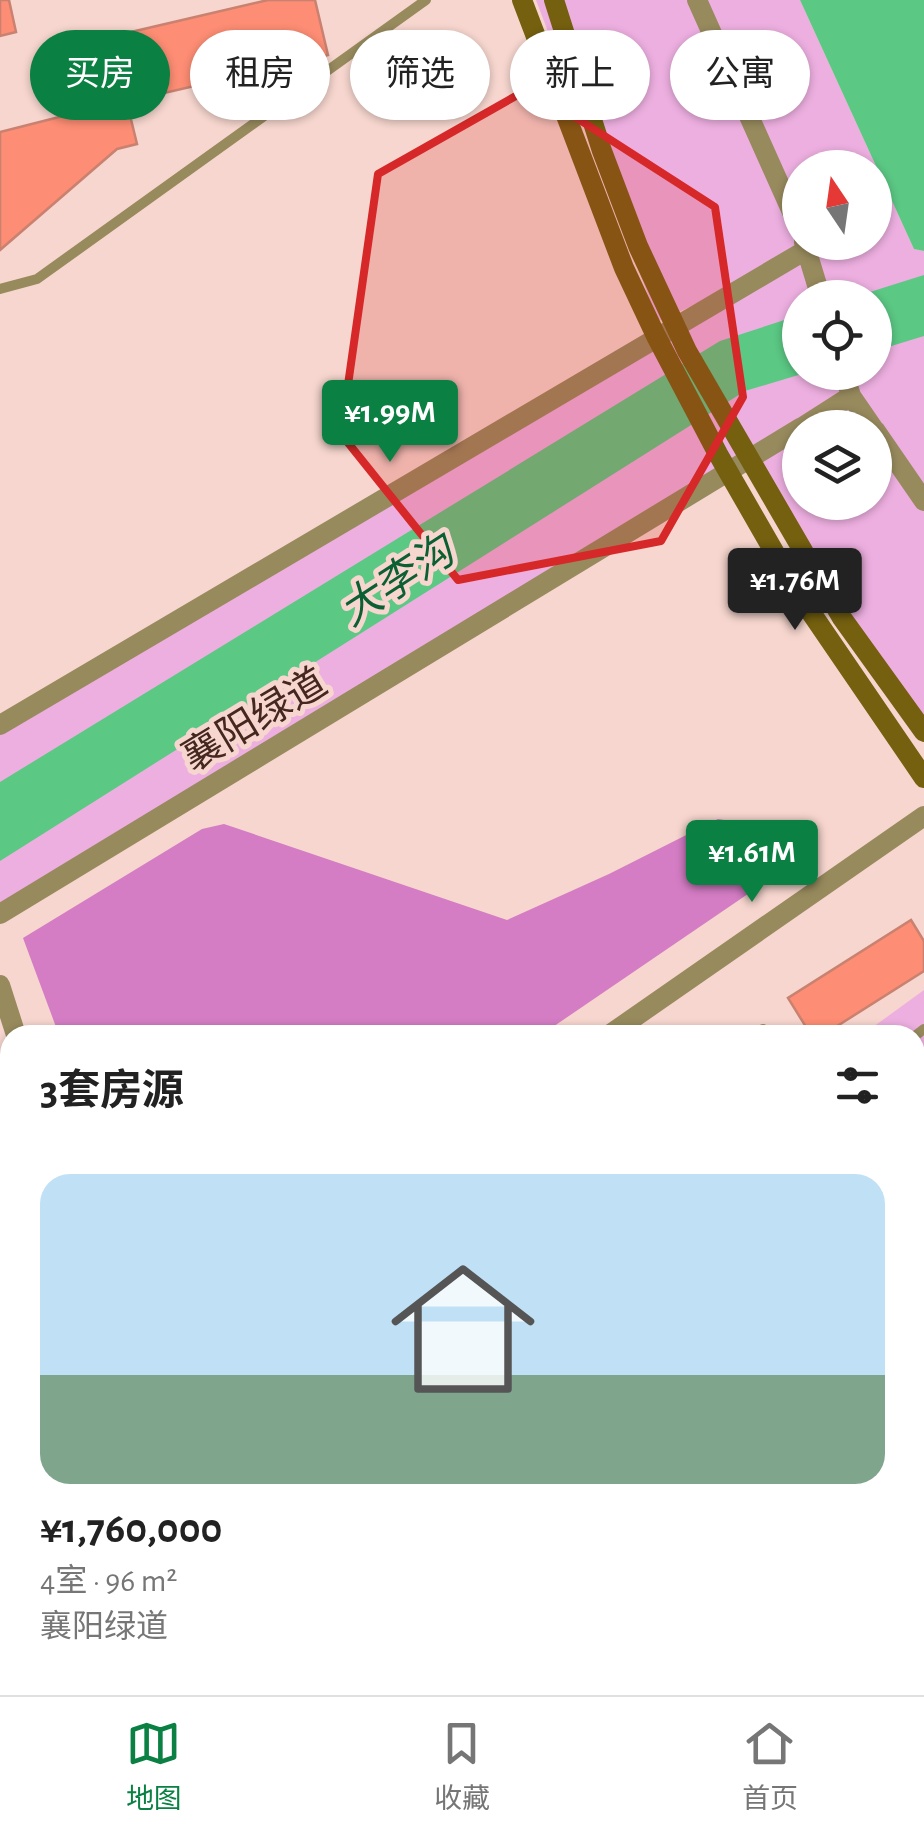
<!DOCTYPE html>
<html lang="zh">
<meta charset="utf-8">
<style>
:root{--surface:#fff;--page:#f2f2f2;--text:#222;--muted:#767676;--line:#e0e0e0;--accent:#0b8043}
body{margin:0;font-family:"Alegreya Sans","Noto Sans SC",sans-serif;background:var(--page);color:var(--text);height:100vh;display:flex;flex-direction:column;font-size:38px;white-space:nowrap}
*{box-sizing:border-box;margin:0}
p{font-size:32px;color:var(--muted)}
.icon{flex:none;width:55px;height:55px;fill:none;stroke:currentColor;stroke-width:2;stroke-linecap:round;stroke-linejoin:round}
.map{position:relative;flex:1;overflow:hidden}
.sheet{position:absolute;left:0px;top:1025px;width:925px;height:670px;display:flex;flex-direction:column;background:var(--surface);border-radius:30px 30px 0 0;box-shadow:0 2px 8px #0004}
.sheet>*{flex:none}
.top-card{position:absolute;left:30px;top:30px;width:865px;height:90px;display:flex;gap:20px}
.needle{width:65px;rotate:347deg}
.controls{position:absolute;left:782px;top:150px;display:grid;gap:20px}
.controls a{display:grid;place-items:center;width:110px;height:110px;border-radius:50%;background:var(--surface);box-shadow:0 2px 8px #0004;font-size:50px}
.price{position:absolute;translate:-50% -85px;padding:0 22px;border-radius:10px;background:var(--accent);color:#fff;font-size:32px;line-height:65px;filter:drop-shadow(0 2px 5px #0008)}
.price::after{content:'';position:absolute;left:50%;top:60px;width:30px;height:22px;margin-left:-15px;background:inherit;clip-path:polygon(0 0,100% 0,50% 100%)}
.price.on{background:#222;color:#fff}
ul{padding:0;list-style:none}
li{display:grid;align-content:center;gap:20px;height:530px;padding:0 40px}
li+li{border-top:2px solid var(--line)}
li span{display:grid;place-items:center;height:310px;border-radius:30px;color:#555}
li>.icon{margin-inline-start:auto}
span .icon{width:180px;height:180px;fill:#fffc;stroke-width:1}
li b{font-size:42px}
h2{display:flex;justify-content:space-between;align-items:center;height:120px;padding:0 40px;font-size:42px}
.tag{padding:0 35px;border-radius:45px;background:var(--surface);box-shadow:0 2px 8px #0004;font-size:35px;line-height:90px}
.tag.on{background:var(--accent);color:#fff}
.dock{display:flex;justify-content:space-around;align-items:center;height:140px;border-top:2px solid var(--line);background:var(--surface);font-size:28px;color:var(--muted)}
.dock a{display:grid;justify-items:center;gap:5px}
.dock .on{color:var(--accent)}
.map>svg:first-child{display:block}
</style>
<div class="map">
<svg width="924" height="1695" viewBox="0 0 924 1695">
<rect width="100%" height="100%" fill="#f6d6ce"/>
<path fill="#edafe0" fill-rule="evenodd" d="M536,0H800L914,249L924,251V732L748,460L0,914V725L748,281L658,321ZM800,168H875V242H800ZM800,298H875V372H800ZM800,428H875V502H800Z
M924,990V1284L915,1277V1035H862Z
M915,1310L924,1317V1381L916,1384L924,1413V1480L915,1483Z"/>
<path fill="#d47cc4" d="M718,819L780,829L792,864L541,1035H59L23,938L202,829L224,824L507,920L609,874Z"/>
<path fill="#5bc884" d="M800,0H924V251L914,249Z
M924,275V336L875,351V298L854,297Z
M800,315V372L805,373L745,391L0,861V782L720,341Z"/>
<path fill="#fd8d74" stroke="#c98170" stroke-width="2.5" d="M0,0H9L16,32L0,36Z
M268,0H315L328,55L147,97L131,32Z
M118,66L137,144L117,149L0,250V132L67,115L59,81Z
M911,920L924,941V971L823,1035H811L788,998Z
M924,1093V1152L916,1157L915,1099Z"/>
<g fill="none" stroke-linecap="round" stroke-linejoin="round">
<path stroke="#978a5d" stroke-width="10" d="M0,289L37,279L426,0
M750,1035L763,1029L772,1035
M915,1036L924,1029
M915,1277L924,1285
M915,1483L924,1480
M915,1637L924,1627
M906,1685L917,1695"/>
<path stroke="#978a5d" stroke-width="20" d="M697,0L800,230
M804,242L821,298
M844,372L851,396L873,428
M801,428L851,396
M875,430L924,501
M0,725L806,250
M0,914L800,428
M0,985L16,1035
M0,1150L10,1147"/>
<path stroke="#978a5d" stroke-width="20" d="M609,1035L924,816
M0,1604L10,1576"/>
<path stroke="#74600f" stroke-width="20" d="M522,0L624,268L656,336L718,454L799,595L924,778
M554,0L602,151L638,246L687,351L842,618L924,732"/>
</g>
<path fill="#d62828" fill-opacity="0.2" stroke="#d62828" stroke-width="8" stroke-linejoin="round" d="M530,88L715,207L743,397L661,541L458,580L341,434L378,174Z"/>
<g text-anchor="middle" stroke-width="10" stroke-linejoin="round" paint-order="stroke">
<g font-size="40" fill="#452720" stroke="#f6d6ce">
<text transform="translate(254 719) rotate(-31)" y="14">襄阳绿道</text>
</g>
<g font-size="42" font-style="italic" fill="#0c5f33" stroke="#f6d6ce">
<text transform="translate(396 580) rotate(-33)" y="15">大李沟</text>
</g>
</g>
</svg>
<div class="controls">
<a><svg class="needle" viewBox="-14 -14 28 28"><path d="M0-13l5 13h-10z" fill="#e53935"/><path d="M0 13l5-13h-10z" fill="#767676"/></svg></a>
<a><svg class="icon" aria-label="locate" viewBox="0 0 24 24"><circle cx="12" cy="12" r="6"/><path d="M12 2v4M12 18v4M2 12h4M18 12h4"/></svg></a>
<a><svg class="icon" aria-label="layers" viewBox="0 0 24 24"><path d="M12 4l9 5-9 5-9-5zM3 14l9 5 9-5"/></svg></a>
</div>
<b class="price" style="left:390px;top:465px">¥1.99M</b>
<b class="price on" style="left:795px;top:633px">¥1.76M</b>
<b class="price" style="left:752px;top:905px">¥1.61M</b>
<div class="top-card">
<a class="tag on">买房</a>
<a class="tag">租房</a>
<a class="tag">筛选</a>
<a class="tag">新上</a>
<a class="tag">公寓</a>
</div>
<section class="sheet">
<h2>3套房源<svg class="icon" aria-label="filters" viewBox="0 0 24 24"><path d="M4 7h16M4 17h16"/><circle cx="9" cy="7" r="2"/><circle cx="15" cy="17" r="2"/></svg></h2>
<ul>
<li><span style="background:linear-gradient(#bfe0f5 65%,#7fa58c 0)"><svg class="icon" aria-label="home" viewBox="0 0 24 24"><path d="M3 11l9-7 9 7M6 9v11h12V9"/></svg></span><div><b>¥1,760,000</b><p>4室 · 96 m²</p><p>襄阳绿道</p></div></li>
</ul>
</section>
</div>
<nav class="dock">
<a class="on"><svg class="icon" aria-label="map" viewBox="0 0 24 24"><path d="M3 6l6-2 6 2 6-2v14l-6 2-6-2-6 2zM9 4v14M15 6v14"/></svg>地图</a>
<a><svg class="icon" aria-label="saved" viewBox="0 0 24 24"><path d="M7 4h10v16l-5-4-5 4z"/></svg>收藏</a>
<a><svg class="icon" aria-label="home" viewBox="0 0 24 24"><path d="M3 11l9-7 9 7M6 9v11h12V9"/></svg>首页</a>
</nav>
